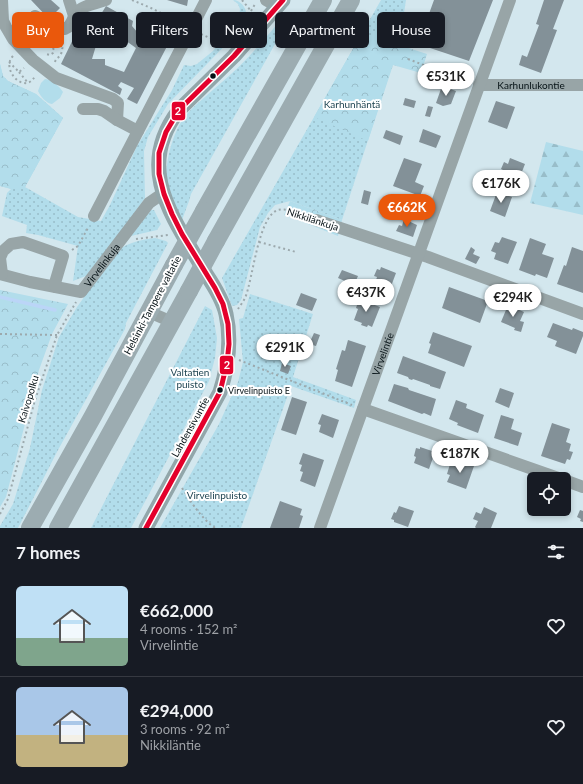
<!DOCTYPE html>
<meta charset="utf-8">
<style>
:root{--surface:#171b24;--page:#242831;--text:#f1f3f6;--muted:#9ea1a6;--line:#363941;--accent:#ea580c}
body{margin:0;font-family:Lato,sans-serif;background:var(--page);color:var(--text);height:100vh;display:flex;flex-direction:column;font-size:15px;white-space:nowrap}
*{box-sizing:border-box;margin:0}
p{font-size:13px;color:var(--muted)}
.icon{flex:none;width:22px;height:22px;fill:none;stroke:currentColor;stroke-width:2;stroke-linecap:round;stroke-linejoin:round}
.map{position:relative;height:528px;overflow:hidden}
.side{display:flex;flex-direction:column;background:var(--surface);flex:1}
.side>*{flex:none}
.banner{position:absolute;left:12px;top:12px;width:559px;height:36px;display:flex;gap:8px}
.controls{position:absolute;left:527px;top:472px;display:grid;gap:8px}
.controls a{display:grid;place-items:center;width:44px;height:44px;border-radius:6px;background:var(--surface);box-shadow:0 2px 6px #0003;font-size:20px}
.price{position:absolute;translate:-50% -34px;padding:0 9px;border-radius:14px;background:#fff;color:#222;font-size:13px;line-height:26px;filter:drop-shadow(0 1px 2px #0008)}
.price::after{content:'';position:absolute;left:50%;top:24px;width:12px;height:9px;margin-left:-6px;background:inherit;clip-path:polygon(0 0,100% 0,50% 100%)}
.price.current{background:var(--accent);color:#fff}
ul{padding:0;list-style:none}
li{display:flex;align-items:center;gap:12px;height:100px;padding:0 16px}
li+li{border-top:1px solid var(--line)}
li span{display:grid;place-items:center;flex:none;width:112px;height:80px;border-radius:6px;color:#555}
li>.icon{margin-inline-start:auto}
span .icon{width:48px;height:48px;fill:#fffc;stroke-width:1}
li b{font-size:17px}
h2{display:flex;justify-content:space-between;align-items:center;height:48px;padding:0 16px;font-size:17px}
.pill{padding:0 14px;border-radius:6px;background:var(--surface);box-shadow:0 2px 6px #0003;font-size:14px;line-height:36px}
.pill.current{background:var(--accent);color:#fff}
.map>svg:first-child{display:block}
</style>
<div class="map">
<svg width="583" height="528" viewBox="0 0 583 528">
<defs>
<pattern id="grass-dots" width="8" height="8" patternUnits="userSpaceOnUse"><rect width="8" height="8" fill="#b2ddeb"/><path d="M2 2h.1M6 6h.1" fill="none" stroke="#98bdc9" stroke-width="1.8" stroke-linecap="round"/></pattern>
<pattern id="forest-firs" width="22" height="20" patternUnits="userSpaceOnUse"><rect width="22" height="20" fill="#b2ddeb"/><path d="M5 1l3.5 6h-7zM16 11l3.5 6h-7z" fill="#98bdc9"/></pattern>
<pattern id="park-crowns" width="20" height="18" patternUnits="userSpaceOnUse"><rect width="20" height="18" fill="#b2ddeb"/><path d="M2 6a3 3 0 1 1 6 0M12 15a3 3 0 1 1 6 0" fill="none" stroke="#98bdc9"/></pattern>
</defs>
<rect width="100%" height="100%" fill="#d3e7ee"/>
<path fill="url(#grass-dots)" d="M233,0C241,0 248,9 246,18C246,21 244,24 243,27L168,104L148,137L144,151L145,198L114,241L86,276L73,281L78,246L38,235L26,233L27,225L2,216L7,193L11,189L0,186V64L3,76L8,81L36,94L63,118L25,187L78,217L101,221L110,205L137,146L172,90L184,65L191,66L197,64L213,51L239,17L240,9L238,4Z
M381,0H406L399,45L342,220L290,201L275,205L268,213L260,227L241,300L237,305L232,306L222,278Z
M284,16L289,19L191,194L189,201L182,220C178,212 171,204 168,195C162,172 171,132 187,114C200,100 216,88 230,75C250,57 267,36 284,16Z
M151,210H154L161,224L157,230L131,236Z
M155,238L166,241L168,243L126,323L125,329L58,450L18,528H0V526L13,504L30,448L42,390L59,337L77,307L118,250C130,242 141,240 155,238Z
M250,294L313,314L293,377L356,400L354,408L291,386L241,528H160L219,424L238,382L243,362L239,319L243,318Z
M205,306L212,310L217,338L215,358L209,381L131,528H91Z"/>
<path fill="url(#forest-firs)" d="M546,142L583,151V215L530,203Z"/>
<path fill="url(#park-crowns)" d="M362,33L427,54L421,73L393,65L368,141L314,117Z
M0,64L3,76L8,81L36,94L63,118L25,187L12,189L0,186Z
M290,201L342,220L338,236L288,216L284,215Z
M0,290L68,304L52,334L39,370L6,497L0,507Z"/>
<path fill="#b2ddeb" d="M45,79C52,80 59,86 63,92L60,98L52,104C46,103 41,97 38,91L41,83Z"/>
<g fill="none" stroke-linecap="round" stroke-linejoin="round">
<path stroke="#bbd5f7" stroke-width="3.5" d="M0,297L55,310"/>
</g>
<path fill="#839198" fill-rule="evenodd" d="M31,0H51L60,8L49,19Z
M167,0H188L187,6Z
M434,0H493L469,61L418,44Z
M544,0H564L553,29L557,30L541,73L519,65L522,55L527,57L539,25L536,24Z
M106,6L133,21L132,26L138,33L142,34L151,14L176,29L137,104L127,99L134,88L121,82L118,86L122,89L120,95L61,64L79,27L90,32ZM115,33L136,48L124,72L105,65V59H92L98,39L109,40Z
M442,86L456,91L451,104L443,106L436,103Z
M405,98L416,101L414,108L403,105Z
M496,101L515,107L507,129L488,122Z
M428,106L433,107L430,117L425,116Z
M423,129L441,136L436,148L419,142Z
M386,130L403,136L400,145L383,138Z
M404,158L422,164L415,182L424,186L420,196L393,186Z
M510,158L525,164L518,182L503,176L505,171L501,169L504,162L508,164Z
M364,190L371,192L368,205L361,203Z
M497,192L512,197L505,217L490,211Z
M404,219L417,225L413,237L396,231L399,225L402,226Z
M502,237L517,242L508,264L494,259L496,253L491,251L495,242L499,243Z
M530,238L546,244L542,254L554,258L547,278L536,274L535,276L519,270Z
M471,247L475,250L473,254L480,257L476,264L465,259Z
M572,247L583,251V293L557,284L564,265L566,266Z
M381,267L396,273L390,289L375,283L377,277L374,276L377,269L380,270Z
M342,270L358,276L354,285L338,278Z
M449,287L488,301L480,323L442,308Z
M301,293L317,299L312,311L296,305Z
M359,299L380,307L372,327L368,325L367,327L361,325L362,323L354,320L358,309L356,308Z
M508,305L524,312L520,321L524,322L521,332L514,330L515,328L501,322Z
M553,323L572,330L573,328L583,332V336L576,354L555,346L557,341L547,337Z
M433,332L472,346L464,367L428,353L431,344L429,343Z
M314,333L320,335L316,346L309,344Z
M348,340L366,346L352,387L335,381L338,370L336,369L342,350L345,351Z
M403,356L446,372L440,389L430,386V385L413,379L412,380L409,379L408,377L397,373Z
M282,363L291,366L288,374L280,371Z
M394,384L408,388L409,390L436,399L431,416L424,413L422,414L388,401Z
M500,388L514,393L509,408L495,402Z
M292,397L307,402L296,435L281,430Z
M456,400L467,404L466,408L484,415L478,433L457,425L458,423L449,419Z
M322,414L339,420L333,438L319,432L321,425L318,424Z
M501,415L514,419L511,429L522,433L518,446L494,438Z
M552,423L570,429L566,442L571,444L569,451L573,452L570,460L567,459L565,464L541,456Z
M420,447L435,452L429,469L414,463L416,457L414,456L416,448L420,449Z
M303,453L324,460L315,487L300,481L303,472L300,471L302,465L299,464Z
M456,459L474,466L466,489L447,482L450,475L447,474L450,464L454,465Z
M280,501L302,509L300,515L303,516L299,528H270Z
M399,506L414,511L408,527L394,522V520L391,519L394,512L396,513Z
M484,507L497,513L491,528H476L475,527L478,521L473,519L476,512L481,514Z
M580,510L583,511V522L580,521L581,519L577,517Z"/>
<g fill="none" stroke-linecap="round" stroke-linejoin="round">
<path stroke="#9ca9ad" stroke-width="2" stroke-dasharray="2 3" stroke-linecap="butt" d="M132,0L151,8L181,23
M242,0L251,11
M251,16V11L255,4
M40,33L50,43L54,50L53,53L50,55L46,54
M201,34L214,40
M13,56C0,69 25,96 35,76
M408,59L434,69
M9,62L19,72L24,68
M55,62C56,58 59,58 61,54C63,49 62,44 64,40
M19,72L28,83
M136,239L168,235
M259,242L296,252
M72,250L78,246L89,226
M238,309C240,306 243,302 245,298C253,280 258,216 278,210C287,208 297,213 305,216
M0,334L57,335
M239,360L352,405
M182,488C192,503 200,517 215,528
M0,514L8,499L35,400L57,335L76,302"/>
<g stroke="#98a5a7" stroke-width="12">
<path d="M2,0L3,21L6,27L13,39L33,60L56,78L113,99L118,103L117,120"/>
<path d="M69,0L74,16"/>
<path d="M266,0L278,7"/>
<path d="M35,16L57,28L65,29C73,26 72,16 78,11C86,4 96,4 106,0"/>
<path id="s1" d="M479,85H583"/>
<path d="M83,109H98L104,111L117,120L138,131"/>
<path d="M94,216L206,0"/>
<path d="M316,220L428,257L583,314"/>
<path id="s2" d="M0,274L30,282L81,292L149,203L162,194"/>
<path d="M2,274L0,258L3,251L11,244L23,242L63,256L55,283L56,287"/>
<path d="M149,312L172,322"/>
<path d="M363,409L561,479"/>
<path d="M564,480L583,487"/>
<path id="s3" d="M320,528L510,0"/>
</g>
<path stroke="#92a6aa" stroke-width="15" d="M146,528L220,392C228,367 232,341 226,314C223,300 214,286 206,274C175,220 133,170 179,110L234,56L283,0"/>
<path stroke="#9cacb1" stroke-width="18" d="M204,211L323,0
M216,241L351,0
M30,528L93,416L174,265
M58,528L189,291"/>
<path stroke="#9cacb1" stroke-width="18" d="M174,265L204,211
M189,291L216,241"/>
<g stroke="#fff" stroke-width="8">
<path id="bus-1" d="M146,528L220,392L227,363L229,344L228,324L223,304L215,288L182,234L172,214L164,194L159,174V153L166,132L179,110L234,56L283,0"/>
</g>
<use href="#bus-1" stroke="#e4002b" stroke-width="5"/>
</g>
<g fill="#051115" stroke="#fff" stroke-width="1.5">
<circle cx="213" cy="76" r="3.5"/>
<circle cx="220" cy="390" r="3.5"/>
</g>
<g text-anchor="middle" stroke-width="4" stroke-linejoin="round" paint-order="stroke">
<g font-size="9" fill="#051115" stroke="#fff" text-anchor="start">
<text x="228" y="394">Virvelinpuisto E</text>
</g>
<g font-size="10" fill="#051115" stroke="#fff">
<text dy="4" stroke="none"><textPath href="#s1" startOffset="52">Karhunlukontie</textPath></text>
<text transform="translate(313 219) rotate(18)" y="4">Nikkilänkuja</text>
<text dy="4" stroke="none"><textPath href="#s2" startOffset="117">Virvelinkuja</textPath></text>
<text transform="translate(152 305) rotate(-62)" y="4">Helsinki-Tampere valtatie</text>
<text dy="4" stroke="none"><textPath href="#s3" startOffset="185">Virvelintie</textPath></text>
<text transform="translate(28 399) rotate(-73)" y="4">Kaivopolku</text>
<text transform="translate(190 427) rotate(-61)" y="4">Lahdensivuntie</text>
</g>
<g font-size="10" fill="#204653" stroke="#fff">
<text x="352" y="108">Karhunhäntä</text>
<text x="190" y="376">Valtatien<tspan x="190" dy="12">puisto</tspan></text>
<text x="217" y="499">Virvelinpuisto</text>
</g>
</g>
<g stroke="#fff" stroke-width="1.5">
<rect x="171" y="101" width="15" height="20" rx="4" fill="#e4002b"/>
<rect x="219" y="355" width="15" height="20" rx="4" fill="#e4002b"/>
</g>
<g font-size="11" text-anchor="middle" font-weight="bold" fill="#fff">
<text x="178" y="115">2</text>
<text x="227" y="369">2</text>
</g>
</svg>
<div class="controls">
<a><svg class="icon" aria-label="locate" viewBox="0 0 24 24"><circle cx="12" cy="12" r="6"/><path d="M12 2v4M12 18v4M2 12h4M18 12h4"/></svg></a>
</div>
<b class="price" style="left:446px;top:97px">€531K</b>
<b class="price" style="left:501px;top:204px">€176K</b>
<b class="price current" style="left:407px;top:228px">€662K</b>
<b class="price" style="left:366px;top:313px">€437K</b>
<b class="price" style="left:513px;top:318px">€294K</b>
<b class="price" style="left:285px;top:368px">€291K</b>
<b class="price" style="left:460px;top:474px">€187K</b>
<div class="banner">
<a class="pill current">Buy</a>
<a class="pill">Rent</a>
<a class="pill">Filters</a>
<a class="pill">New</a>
<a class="pill">Apartment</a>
<a class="pill">House</a>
</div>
</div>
<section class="side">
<h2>7 homes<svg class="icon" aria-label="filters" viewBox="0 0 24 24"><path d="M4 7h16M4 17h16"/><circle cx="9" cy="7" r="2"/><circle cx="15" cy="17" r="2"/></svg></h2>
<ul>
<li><span style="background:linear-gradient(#bfe0f5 65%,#7fa58c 0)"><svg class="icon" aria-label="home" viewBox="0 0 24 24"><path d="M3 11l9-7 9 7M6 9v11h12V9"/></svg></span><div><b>€662,000</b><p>4 rooms · 152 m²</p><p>Virvelintie</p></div><svg class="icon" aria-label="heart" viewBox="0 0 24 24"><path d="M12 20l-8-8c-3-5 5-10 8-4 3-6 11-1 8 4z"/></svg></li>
<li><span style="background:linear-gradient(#a9c7e8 60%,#c2b280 0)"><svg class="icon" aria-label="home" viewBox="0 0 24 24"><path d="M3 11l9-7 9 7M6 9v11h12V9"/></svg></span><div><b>€294,000</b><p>3 rooms · 92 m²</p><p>Nikkiläntie</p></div><svg class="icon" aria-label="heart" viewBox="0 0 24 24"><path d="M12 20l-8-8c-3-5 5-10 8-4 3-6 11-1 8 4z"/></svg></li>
</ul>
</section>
